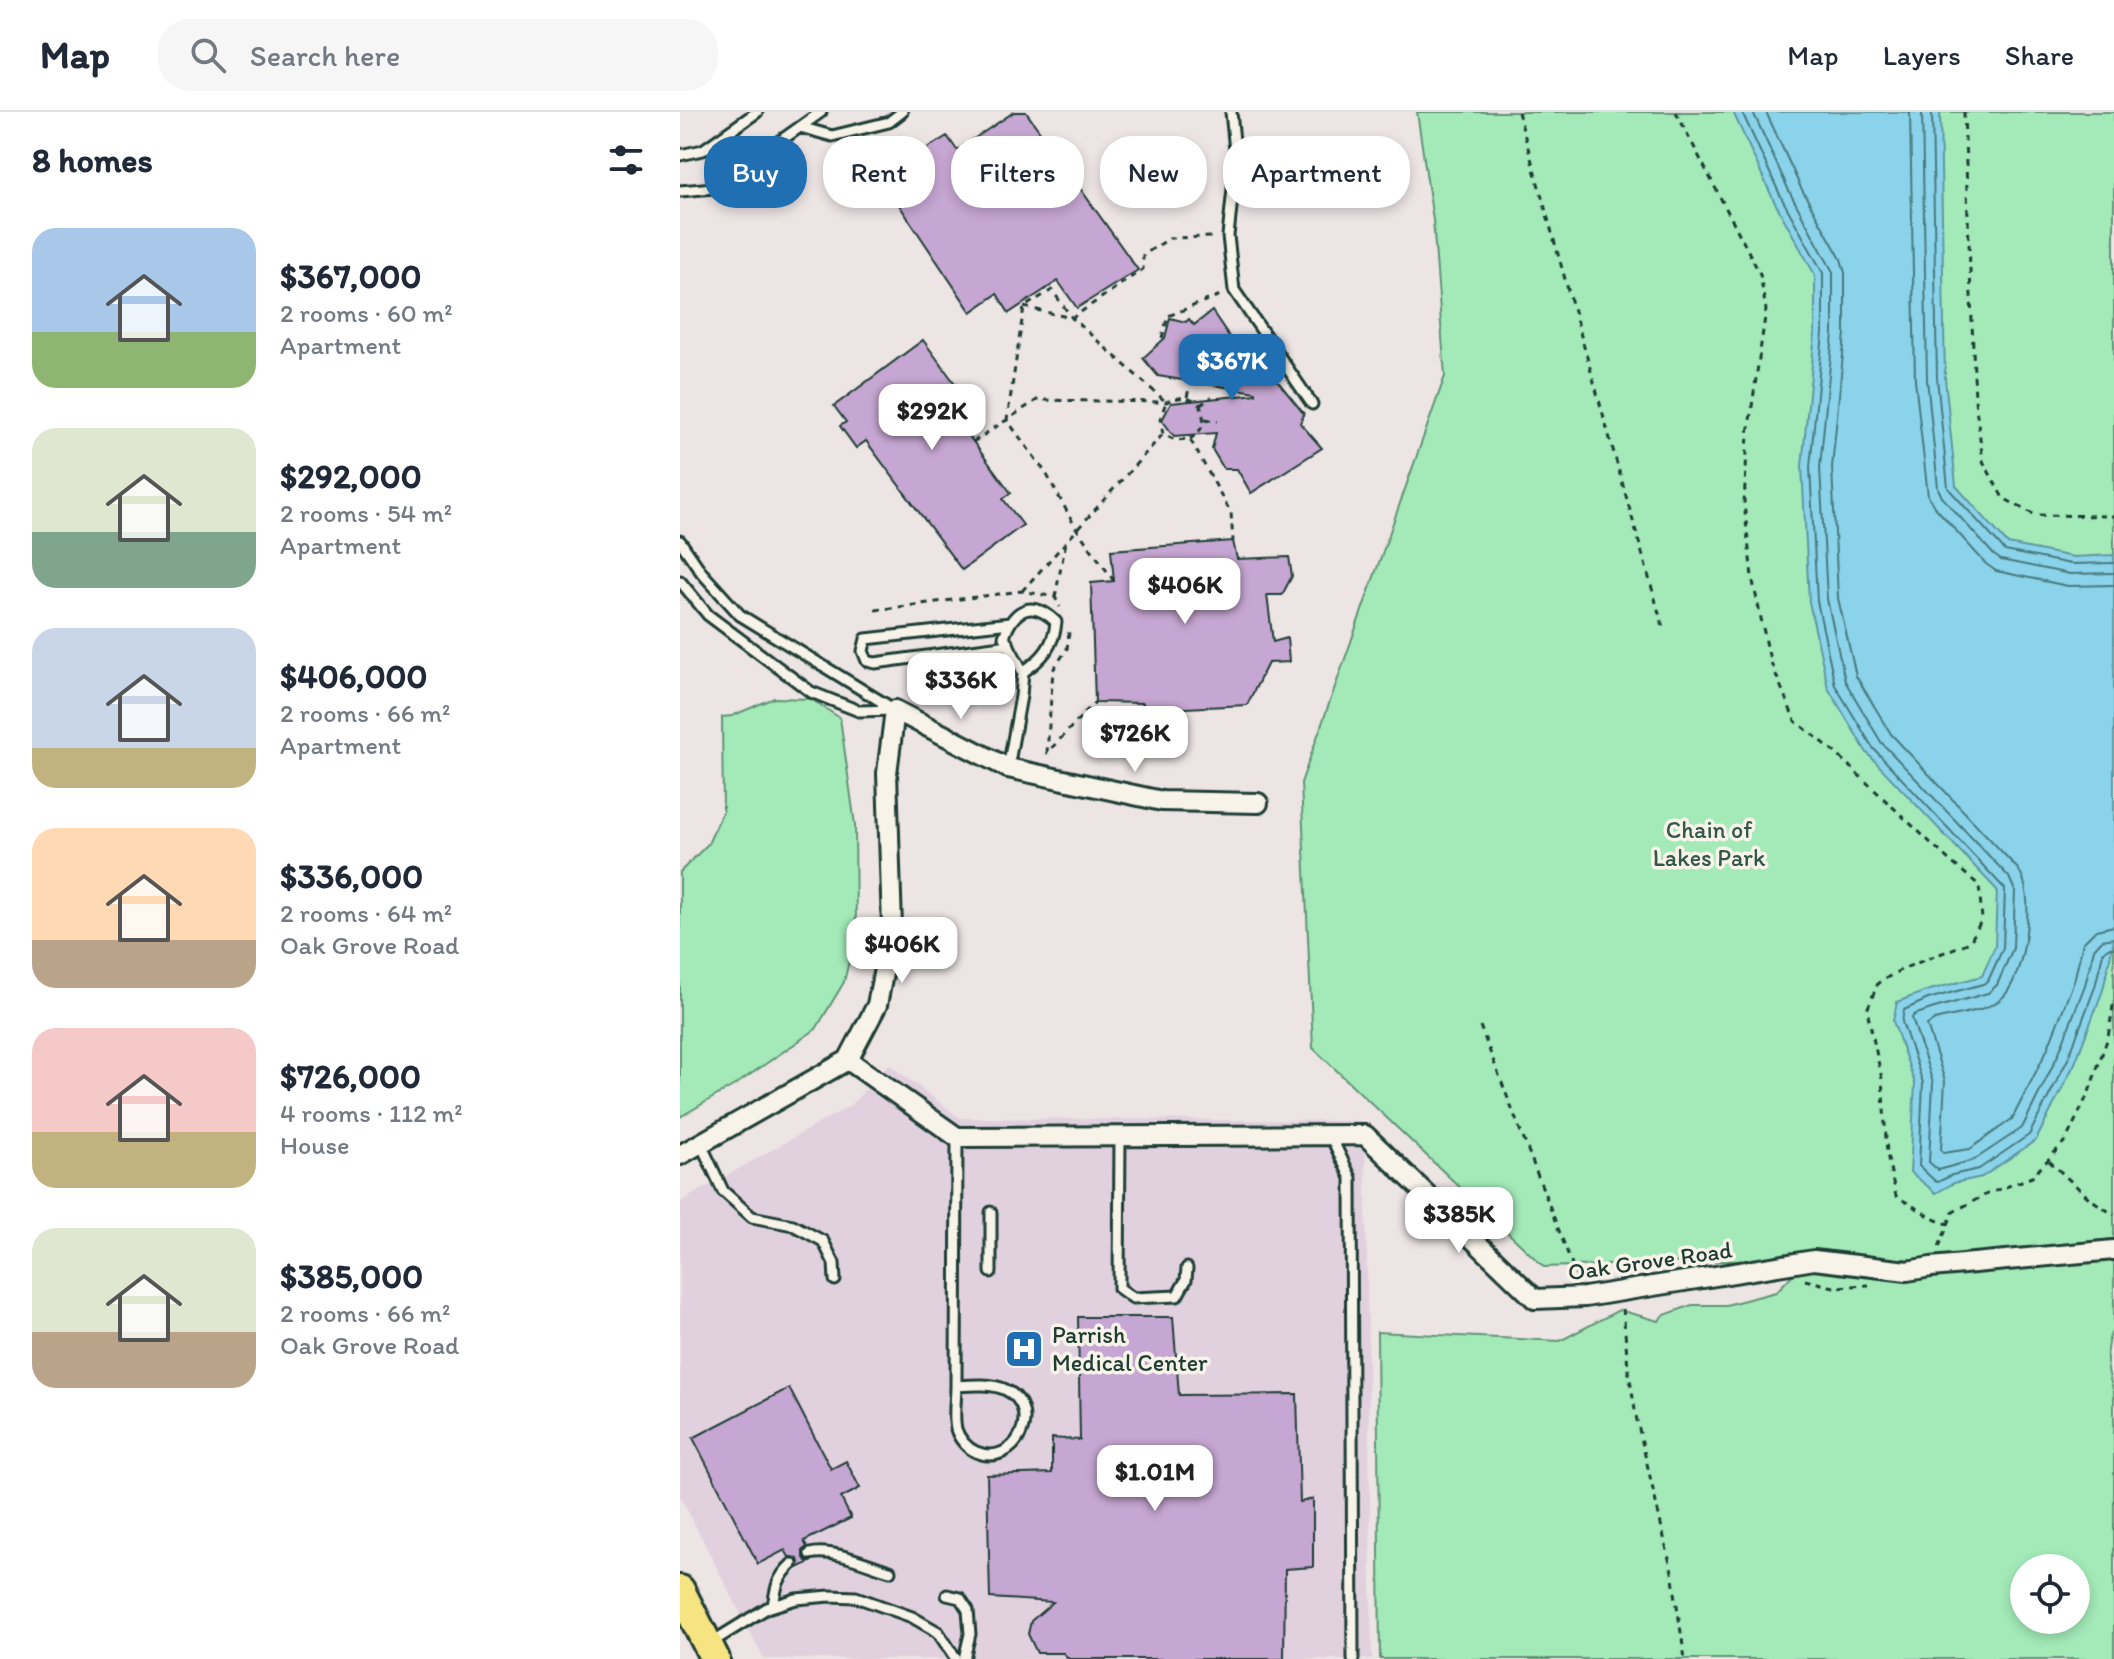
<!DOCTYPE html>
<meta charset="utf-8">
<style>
:root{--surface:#fff;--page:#f6f6f7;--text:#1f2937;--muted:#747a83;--line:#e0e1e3;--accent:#1f6fb2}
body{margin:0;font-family:Itim,sans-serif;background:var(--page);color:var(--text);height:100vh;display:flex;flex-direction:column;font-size:30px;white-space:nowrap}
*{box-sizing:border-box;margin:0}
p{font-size:26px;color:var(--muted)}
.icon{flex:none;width:44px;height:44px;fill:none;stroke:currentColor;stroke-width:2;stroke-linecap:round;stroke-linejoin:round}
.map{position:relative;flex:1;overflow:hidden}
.panel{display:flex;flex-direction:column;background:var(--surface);width:680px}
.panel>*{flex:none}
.banner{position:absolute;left:24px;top:24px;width:760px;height:72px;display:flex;gap:16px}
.buttons{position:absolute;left:1330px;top:1442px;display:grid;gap:16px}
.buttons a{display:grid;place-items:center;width:80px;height:80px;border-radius:50%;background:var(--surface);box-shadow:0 4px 12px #0003;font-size:40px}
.price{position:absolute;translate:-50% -68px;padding:0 18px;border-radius:16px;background:#fff;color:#222;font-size:26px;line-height:52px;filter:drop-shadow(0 2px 4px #0008)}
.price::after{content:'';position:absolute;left:50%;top:48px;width:24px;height:18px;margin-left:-12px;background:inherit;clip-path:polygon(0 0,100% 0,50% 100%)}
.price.on{background:var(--accent);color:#fff}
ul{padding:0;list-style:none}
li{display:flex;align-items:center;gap:24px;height:200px;padding:0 32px}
li span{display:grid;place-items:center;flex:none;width:224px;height:160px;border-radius:24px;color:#555}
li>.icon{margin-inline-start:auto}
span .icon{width:96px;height:96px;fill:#fffc;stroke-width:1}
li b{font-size:34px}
h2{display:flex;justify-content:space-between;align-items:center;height:96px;padding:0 32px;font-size:34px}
.pill{padding:0 28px;border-radius:32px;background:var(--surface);box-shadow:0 4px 12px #0003;font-size:28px;line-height:72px}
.pill.on{background:var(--accent);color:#fff}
header{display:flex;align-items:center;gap:48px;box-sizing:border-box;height:112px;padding:0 40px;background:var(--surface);border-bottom:2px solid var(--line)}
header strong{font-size:38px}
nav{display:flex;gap:44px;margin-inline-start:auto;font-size:28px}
.search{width:560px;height:72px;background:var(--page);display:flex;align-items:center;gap:20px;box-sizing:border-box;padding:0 28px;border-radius:32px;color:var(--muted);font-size:30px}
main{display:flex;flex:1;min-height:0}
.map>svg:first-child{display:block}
</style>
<header>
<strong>Map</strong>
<div class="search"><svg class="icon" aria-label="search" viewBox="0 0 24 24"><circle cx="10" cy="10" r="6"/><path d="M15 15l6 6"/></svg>Search here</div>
<nav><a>Map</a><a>Layers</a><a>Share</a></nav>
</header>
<main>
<section class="panel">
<h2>8 homes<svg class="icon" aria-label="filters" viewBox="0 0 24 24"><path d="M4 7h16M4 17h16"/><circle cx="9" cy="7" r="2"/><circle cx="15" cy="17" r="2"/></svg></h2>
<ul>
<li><span style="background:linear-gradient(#a9c7e8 65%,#8fb573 0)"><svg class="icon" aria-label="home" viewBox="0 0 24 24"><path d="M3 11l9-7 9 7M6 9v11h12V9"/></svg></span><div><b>$367,000</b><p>2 rooms · 60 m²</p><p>Apartment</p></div></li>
<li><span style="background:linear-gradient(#dfe7d0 65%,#7fa58c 0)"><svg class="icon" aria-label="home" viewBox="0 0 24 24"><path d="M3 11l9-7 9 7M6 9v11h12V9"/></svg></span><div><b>$292,000</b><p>2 rooms · 54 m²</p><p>Apartment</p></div></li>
<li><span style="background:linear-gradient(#c9d6e8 75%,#c2b280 0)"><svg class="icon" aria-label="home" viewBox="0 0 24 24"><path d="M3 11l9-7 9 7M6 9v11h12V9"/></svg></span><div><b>$406,000</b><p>2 rooms · 66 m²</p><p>Apartment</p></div></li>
<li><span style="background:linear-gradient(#ffd9b3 70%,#b9a48a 0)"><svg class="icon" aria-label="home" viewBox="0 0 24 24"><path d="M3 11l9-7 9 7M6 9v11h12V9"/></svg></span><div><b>$336,000</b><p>2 rooms · 64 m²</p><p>Oak Grove Road</p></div></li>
<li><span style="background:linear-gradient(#f6c9c9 65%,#c2b280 0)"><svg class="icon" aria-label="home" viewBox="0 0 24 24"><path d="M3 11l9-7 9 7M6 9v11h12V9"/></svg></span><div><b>$726,000</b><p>4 rooms · 112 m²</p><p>House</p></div></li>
<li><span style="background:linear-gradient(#dfe7d0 65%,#b9a48a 0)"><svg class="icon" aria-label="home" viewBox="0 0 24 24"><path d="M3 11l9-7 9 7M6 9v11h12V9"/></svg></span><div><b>$385,000</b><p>2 rooms · 66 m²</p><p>Oak Grove Road</p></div></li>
</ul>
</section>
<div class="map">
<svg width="1434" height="1547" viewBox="0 0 1434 1547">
<rect width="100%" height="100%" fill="#ede4e4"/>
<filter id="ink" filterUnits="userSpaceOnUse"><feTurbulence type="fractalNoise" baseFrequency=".0125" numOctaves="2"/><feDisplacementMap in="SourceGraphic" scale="16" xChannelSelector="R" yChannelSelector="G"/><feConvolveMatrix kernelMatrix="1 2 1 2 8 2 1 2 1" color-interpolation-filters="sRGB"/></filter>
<g filter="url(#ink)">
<path fill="#e1d1df" d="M209,952L280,1006L685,1009L692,1547H84L0,1384V1090L171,993Z"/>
<path fill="#a3eab8" stroke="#619476" stroke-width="2" fill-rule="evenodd" d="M737,0H1434V1127L1237,1147L1050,1149L864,1155L633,936L621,671L765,264L753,108Z
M94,586L131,587L160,606L175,713L176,819L164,870L136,917L58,971L0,1005V760L28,732L43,699L42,605L52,604Z
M1434,1135V1216C1422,1235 1427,1260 1434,1280V1547H700L697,1220L880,1229L939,1198L979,1209L982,1204L1012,1193H1046L1096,1180L1118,1157L1237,1156ZM1344,1456H1396V1508H1344Z"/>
<path fill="#8ad3eb" stroke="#5f97a2" stroke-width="2" d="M1053,0H1260L1265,266L1276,374L1328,432L1393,445L1434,443V827L1423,878L1395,951L1356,1028L1302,1065L1274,1071L1256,1081L1230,1060L1235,972L1213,909L1217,890L1246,879L1302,864L1315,834L1317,778L1187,641L1148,576L1129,490L1122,354L1135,221V163L1094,89Z"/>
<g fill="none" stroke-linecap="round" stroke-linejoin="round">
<path stroke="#4a797d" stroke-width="2" d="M1062,0L1101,85L1143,161V221L1130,355L1137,489L1155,573L1193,636L1325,777L1323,836L1308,869L1303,872L1248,887L1224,898L1222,910L1243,971L1239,1054L1255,1069L1258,1070L1272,1063L1299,1057L1349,1023L1388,947L1415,875L1423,841L1428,836H1434
M1073,0L1110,81L1153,160V222L1140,355L1147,487L1165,569L1201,630L1329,765L1335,779L1333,836L1317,873L1308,881L1251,897L1234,903L1232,906L1253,971L1249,1050L1258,1058L1294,1048L1342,1016L1378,943L1405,873L1414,837L1422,828L1434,826
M1086,0L1121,76L1161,147L1165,161V222L1152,355L1158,486L1176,564L1211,622L1338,757C1357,781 1345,867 1321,887C1307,899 1273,903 1255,908L1247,913L1265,969L1261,1038L1263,1041L1290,1037L1332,1007L1367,938L1394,869L1403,831L1416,818L1434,814
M1230,0L1235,268L1248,384L1254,394L1306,452L1316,459L1388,474L1434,473
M1242,0L1247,267L1258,376L1262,385L1314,443L1321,448L1390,462L1434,461
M1252,0L1257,266L1268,376L1325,439L1391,452L1434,451"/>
</g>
<path fill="#c6a6d2" stroke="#1f3d34" stroke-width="2" d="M334,0H346L458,158L397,196L378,169L329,201L317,182L291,200L209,78L208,51H223L267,24L277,38Z
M532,199L553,230L563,226L624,302L620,311L642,336L571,381L557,357H544L532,337L536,321L494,324L482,308L491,291L576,282V280L478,264L463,246L485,226L490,206L506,210L509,207L514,213Z
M243,228L296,300L280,312L331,381L323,387L343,413L282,458L186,329L176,336L160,314L166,310L154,294Z
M553,429L557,447L609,445L612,464L602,483H587L593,530L607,526L609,550L588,551L567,593L464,598L463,591L415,590L411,471L434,469L431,438Z
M398,1205H493L499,1283L617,1282L620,1390L633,1387V1455L605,1457L604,1547H389L383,1541H357L348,1522L351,1509L373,1490L310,1486L307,1363L372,1361V1326L400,1328Z
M109,1276L151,1357L166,1349L180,1376L161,1386L171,1406L124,1429L127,1435L123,1438V1444L126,1449H132L118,1456L119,1451L118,1447L113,1445H109L105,1438L78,1452L13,1326Z"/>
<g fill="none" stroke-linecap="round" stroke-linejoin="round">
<g stroke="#1f3d34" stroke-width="15">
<path id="lane" d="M551,0L556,48L548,124L554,178L632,292
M120,15L152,24L209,10L222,0
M0,43L23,38L77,0
M0,79L34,76L141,0
M0,429L22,461L60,503L215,598
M0,469L28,503L131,580L179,599L215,598
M329,533L195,551L187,549L183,539L186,527L330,511
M328,656L341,584L343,560L324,525C334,496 353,487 376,510C374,534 362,547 343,560
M650,1023L671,1066L673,1547
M440,1024L439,1176L453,1186L497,1184L506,1168L507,1156
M21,1032L43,1079L72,1105L113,1113L143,1129L154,1151L155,1168
M311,1100V1160
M276,1274L277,1025
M276,1274C291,1273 312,1271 326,1278C364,1297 336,1357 296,1340C287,1336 279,1327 276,1317C273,1304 276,1287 276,1274Z
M130,1442C152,1436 189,1453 210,1459
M267,1483L280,1486L288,1498L290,1522L284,1547
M93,1494C96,1475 97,1466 112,1452
M32,1530L87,1496L116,1487L150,1484L176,1485L232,1505L258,1520L276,1547"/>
</g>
<g stroke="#1f3d34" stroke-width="24">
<path id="street" d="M168,948L277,1025L685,1023L855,1187L905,1185L1134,1148L1227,1159L1251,1155L1434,1138
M0,1043L168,948L197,893L212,815L207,661L215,598L328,656L482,689L578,691"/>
</g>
<g stroke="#1f3d34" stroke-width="34">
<path id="primary" d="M0,1478L35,1547"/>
</g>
<path stroke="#1f3d34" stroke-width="3" stroke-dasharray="6 6" stroke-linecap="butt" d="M838,0L984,519
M996,0L1080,162L1086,198L1068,322L1064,391L1072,465L1090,548L1115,609L1149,635L1271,750L1299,773L1302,807L1290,830L1222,857L1198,871L1187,898L1202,967L1207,1042L1216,1084L1256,1108L1268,1112
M1284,0L1295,288L1303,349L1323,386L1355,403L1434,404
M344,195L392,206L463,157V143L490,126L534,125
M482,226L488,204L543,182
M507,285L511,269
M520,293L532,285
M525,307L538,309
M293,330L357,288L486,290C500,284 508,284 520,293C526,311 525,316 510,327
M434,469L396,416L366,361L327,308L344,195L372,178L392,206L486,290L480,307L483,322L495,328L510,327L551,401L553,429
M342,479L483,322
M375,485L386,430
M195,498L342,479L375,485L380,495
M389,520L387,537L373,558L367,641L415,590
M800,914L898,1168
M1369,1049L1409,1086L1434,1103
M1259,1135L1273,1100L1305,1083L1352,1065L1386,1028L1409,980L1428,925L1434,888
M1125,1168L1154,1175L1189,1173
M943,1197L948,1255L956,1304L992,1460L1005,1547"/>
<use href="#lane" stroke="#f7f3e8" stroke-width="9"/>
<use href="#street" stroke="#f7f3e8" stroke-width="18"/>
<use href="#primary" stroke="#f6e381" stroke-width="28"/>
</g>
</g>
<defs>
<g id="hospital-square" transform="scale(2)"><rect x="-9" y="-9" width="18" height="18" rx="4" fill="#1f6fb2" stroke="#f7f3e8"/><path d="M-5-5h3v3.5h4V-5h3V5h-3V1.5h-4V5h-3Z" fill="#fff"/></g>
</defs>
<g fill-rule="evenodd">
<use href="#hospital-square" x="344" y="1237"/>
</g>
<g text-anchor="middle" stroke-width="7" stroke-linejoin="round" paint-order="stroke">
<g font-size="24" fill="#335748" stroke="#f7f3e8">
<text x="1029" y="726">Chain of<tspan x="1029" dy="28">Lakes Park</tspan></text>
</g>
<g font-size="24" fill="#1f3d34" stroke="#f7f3e8">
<text transform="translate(970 1149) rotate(-8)" y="8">Oak Grove Road</text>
</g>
<g font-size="24" fill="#1f3d34" stroke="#f7f3e8" text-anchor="start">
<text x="372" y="1231">Parrish<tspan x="372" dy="28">Medical Center</tspan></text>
</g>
</g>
</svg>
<div class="buttons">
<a><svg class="icon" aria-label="locate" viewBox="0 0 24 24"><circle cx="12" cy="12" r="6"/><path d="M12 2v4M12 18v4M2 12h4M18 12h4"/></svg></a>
</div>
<b class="price on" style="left:552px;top:290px">$367K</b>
<b class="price" style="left:252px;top:340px">$292K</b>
<b class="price" style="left:505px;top:514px">$406K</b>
<b class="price" style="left:281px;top:609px">$336K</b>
<b class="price" style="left:455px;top:662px">$726K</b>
<b class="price" style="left:222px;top:873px">$406K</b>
<b class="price" style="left:779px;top:1143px">$385K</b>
<b class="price" style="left:475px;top:1401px">$1.01M</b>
<div class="banner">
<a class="pill on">Buy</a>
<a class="pill">Rent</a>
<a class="pill">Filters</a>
<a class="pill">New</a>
<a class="pill">Apartment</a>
</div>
</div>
</main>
